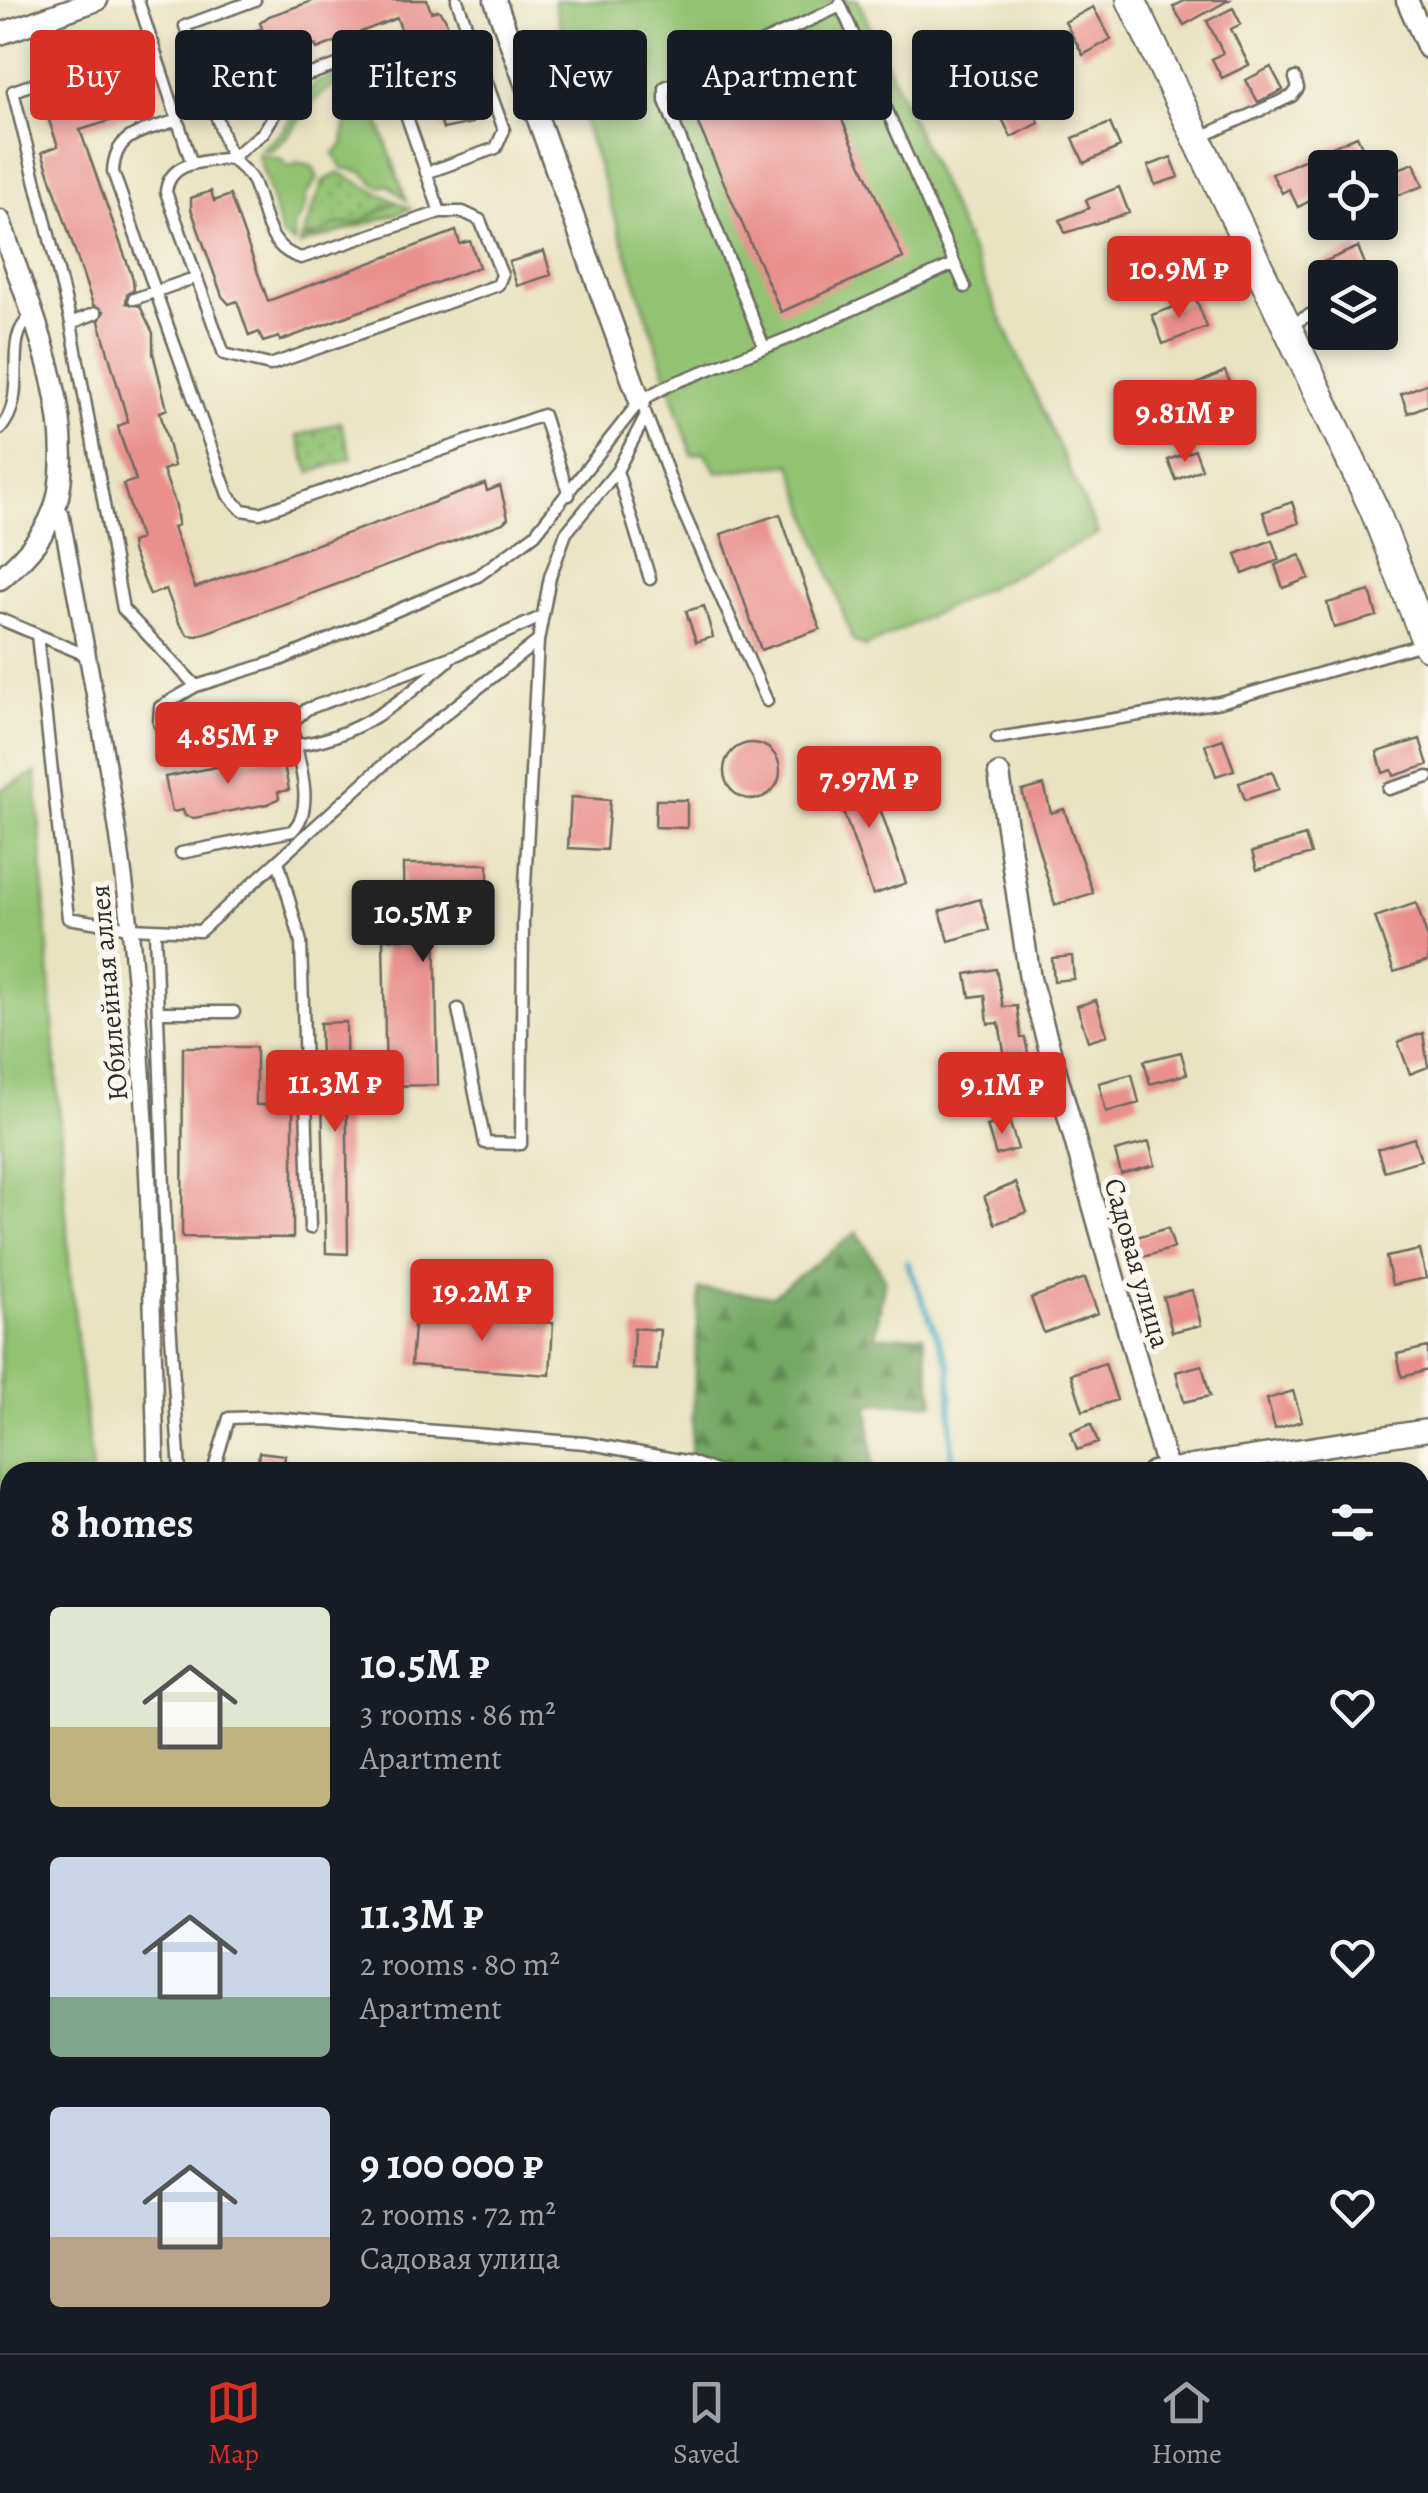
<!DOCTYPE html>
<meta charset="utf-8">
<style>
:root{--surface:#171b24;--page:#242831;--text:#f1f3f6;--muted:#9ea1a6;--line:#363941;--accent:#d93025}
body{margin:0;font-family:Alegreya,serif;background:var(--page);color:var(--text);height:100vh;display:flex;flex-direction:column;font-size:38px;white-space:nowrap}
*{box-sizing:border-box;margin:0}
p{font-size:32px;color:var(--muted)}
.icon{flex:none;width:55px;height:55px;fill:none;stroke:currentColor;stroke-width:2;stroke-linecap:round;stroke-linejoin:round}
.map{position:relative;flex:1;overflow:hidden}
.drawer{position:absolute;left:0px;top:1462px;width:1430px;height:892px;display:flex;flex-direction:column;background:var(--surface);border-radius:30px 30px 0 0;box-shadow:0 5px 15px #0003}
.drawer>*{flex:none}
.banner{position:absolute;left:30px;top:30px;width:1370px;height:90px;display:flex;gap:20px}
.fabs{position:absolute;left:1308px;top:150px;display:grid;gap:20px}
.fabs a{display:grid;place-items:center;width:90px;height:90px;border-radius:10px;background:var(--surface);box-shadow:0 5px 15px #0003;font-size:50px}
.price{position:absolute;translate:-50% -85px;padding:0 22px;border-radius:10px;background:var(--accent);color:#fff;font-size:32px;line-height:65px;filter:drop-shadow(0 2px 5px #0008)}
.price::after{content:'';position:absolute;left:50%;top:60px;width:30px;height:22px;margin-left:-15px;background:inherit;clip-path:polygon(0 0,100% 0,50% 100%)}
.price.on{background:#222;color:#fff}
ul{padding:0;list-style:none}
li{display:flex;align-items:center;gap:30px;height:250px;padding:0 50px}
li span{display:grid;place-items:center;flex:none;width:280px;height:200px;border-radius:10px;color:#555}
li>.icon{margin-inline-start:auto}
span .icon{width:120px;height:120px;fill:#fffc;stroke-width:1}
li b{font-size:42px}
h2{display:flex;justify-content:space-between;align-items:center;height:120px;padding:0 50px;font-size:42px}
.chip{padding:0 35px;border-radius:10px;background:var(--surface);box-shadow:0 5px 15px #0003;font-size:35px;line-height:90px}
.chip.on{background:var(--accent);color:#fff}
.tab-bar{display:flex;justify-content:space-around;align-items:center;height:140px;border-top:2px solid var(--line);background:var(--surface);font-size:28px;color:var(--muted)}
.tab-bar a{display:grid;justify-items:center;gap:5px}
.tab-bar .on{color:var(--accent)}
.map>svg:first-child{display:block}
</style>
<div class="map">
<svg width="1428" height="2353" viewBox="0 0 1428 2353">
<defs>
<pattern id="forest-firs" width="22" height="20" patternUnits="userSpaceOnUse" patternTransform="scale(2.5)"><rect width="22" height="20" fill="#75a864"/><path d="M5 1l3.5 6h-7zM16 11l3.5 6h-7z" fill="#608953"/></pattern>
<pattern id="park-dots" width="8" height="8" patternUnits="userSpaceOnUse" patternTransform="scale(2.5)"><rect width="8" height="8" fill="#92c272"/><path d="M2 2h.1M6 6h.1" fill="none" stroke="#779e5e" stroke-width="1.8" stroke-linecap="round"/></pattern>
</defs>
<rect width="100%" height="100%" fill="#fbf7ec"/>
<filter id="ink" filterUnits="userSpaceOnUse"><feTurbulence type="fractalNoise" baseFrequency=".01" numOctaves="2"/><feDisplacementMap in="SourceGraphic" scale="20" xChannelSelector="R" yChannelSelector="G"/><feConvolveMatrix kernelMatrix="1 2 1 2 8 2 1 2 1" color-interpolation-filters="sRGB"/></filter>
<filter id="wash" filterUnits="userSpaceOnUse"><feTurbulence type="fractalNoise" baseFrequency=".0048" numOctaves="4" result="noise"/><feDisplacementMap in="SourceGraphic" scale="40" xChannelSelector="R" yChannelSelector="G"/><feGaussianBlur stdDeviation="2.25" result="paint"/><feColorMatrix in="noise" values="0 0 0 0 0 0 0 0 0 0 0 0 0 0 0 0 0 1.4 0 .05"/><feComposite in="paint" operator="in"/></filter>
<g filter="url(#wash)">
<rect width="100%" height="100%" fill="#e9e3c2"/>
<path fill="#92c272" stroke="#5e764e" stroke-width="2.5" d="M554,0H858L1098,534L865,647L853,641L791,464L717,472L704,452L692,455L582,116Z
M360,67L355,80C310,83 304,131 269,151L261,149L281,133L315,83Z
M363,76L406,200L389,185L379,187L362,172L342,168L334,153L343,145C344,129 344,123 356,110L353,101Z
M258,154L281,159L288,167L298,163L312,166L318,178L306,195C304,212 305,212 294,225V243L282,236Z
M396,202L411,209L300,245L302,238H312L334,225L354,223Z
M36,773L70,1273L92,1472H10V2345H121V2353H0V790Z"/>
<path fill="url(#forest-firs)" stroke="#506a48" stroke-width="2.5" d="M857,1232L885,1278L875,1337L923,1335L934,1403L868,1404L874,1472H690L699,1289L772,1296Z"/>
<path fill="url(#park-dots)" stroke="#5e764e" stroke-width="2.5" d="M340,173L396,202L360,222L334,225L320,235L302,238L323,181Z
M340,422L352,458L310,473L297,436Z
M200,701L213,725L177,730L170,714Z"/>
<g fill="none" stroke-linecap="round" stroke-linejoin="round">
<path stroke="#3ea9be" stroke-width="6" d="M907,1262L950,1367L952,1472"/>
</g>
<g id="blocks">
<path fill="#e9908e" d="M315,0H427L431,12L438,10L445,18L476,106L468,109L472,123L443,129L440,119L431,115L397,18L317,49L315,45L267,62L274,84L258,90L261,99L238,106L224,73L222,52L232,49L228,40L262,28L260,23L269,16Z
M1186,0H1229L1184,25L1173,7Z
M1093,7L1111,39L1083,55L1065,22Z
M1233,8L1241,24L1231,29L1249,65L1222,78L1212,59L1223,53L1207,21Z
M810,47L903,258L781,312L688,101Z
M129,67L134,69L145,99L135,103V113L80,130L133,279L134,290L127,294L126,303L140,306L153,333V353L167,409L160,412L174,466L163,470L176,506L178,525L173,527L195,588L485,484L487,491L500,486L508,518L503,523L197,636L188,635L179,623L166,589L150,595L132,551L131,542L140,539L123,484L136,480L120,435L118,426L128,422L99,321L104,311L93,305L42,152L58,146L46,112V97Z
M1271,67L1283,90L1258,102L1246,80Z
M1026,94L1039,123L1011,137L997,108Z
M1110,123L1120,147L1084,163L1073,138Z
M1357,136L1372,168H1325V193L1298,207L1289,189L1282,193L1272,174Z
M1171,157L1179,177L1155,185L1148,166Z
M1414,163L1423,186L1396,196L1387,173Z
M1119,187L1129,213L1065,233L1060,220L1089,208L1086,200Z
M211,191L214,201L230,195L268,301L456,231L460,244L470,241L479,267L280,341L279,337L263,342L259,332L249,336L237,301L229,304L222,296L191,209V198Z
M1358,247L1368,271L1353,278H1324L1319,264Z
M544,251L551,275L517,286L509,262Z
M1196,299L1207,327L1163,344L1152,315Z
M1225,371L1235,394L1198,411L1188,388Z
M1428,383V405L1408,413L1401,394Z
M1195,450L1202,469L1176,480L1168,460Z
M1292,502L1299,523L1270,533L1263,512Z
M780,514L820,629L761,650L721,534Z
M1272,540L1279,560L1243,574L1236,554Z
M1300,555L1309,578L1283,588L1275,565Z
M1370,591L1377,616L1334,628L1327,603Z
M704,606L713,637L696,642L686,611Z
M1223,739L1234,770L1216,776L1205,745Z
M1420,739L1428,765L1394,776L1392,770L1383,773L1377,752Z
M724 771a28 28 0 1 1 56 0a28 28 0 1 1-56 0Z
M282,754L289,790L278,792L279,798L268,804L194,818L185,816L183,810L172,812L165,777Z
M866,768L906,883L873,895L832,780Z
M1272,771L1279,789L1245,800L1239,783Z
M1044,785L1051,813L1064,809L1093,893L1055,905L1022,791Z
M571,797L610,800L606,850L568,848Z
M656,800H687V828L655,827Z
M1305,836L1311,854L1257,870L1252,852Z
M403,864H488V916L435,917L438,1085L386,1086L383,939H404Z
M980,899L989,930L949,941L940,911Z
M1416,903L1428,939V961L1394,972L1375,917Z
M1072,956L1074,979L1054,981L1052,958Z
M996,969L1003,1007L1017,1006L1021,1038H1025L1032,1073L1036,1071L1044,1096L1010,1106L1002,1082L1009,1080L999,1023L988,1024L985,995L970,997L966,974Z
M1096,1000L1107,1035L1088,1041L1077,1006Z
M346,1022L348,1254L326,1253L320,1023Z
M1423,1033L1428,1067L1410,1074L1398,1042Z
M183,1047H256V1105H293V1238L182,1237Z
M1181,1052L1187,1074L1150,1084L1144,1061Z
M1132,1074L1139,1103L1106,1112L1099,1083Z
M1009,1120L1018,1149L996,1155L987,1126Z
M1414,1138L1421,1160L1384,1171L1377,1149Z
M1149,1142L1155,1165L1121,1174L1115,1151Z
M1016,1183L1027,1212L995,1224L984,1196Z
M1168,1228L1174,1248L1140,1258L1133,1238Z
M1420,1250L1426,1278L1392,1285L1386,1257Z
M1085,1278L1098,1313L1044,1333L1031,1298Z
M1192,1290L1201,1325L1172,1332L1163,1297Z
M415,1313L553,1323L550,1375L411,1365Z
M634,1328L660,1330L657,1370L632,1369Z
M1428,1347V1370L1402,1377L1397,1354Z
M1105,1363L1117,1400L1083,1411L1071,1374Z
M1202,1365L1210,1396L1184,1402L1176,1372Z
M1293,1391L1302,1421L1275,1429L1267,1399Z
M1091,1424L1098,1443L1077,1450L1071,1432Z
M259,1452L285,1455L283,1472H257Z"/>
</g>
</g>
<g filter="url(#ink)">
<use href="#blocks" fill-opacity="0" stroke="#6e6b60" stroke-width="2.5"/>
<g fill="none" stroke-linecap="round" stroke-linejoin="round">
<g stroke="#6e6b60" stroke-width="15">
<path id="service" d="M138,0L192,164
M255,0L185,26L231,158L263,133L296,79L372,53L387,60L440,212
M840,4L965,287
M153,43L13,91L71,323L123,609L196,686L280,660L478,576L535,534L640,401L669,385L794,336L954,264
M178,120C144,132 115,131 113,172L228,495L242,510L260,513L543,415L569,495
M1199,138L1292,96L1298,88L1295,78
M231,158C239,166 249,173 253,182C266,212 265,248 301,258L440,212H463L480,220L502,275L498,285L270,365L224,354L166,192C169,160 205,162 231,158Z
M426,173L496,148L504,130L457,0
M134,299L197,277
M71,323L96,313
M1290,325L1325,307
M764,347L665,101V87L841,6
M645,412L680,505L767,701
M0,429C31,394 0,340 31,317
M617,471L650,579
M0,619L88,656
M37,635L68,918L130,928L200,931L401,749L538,641L550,577L566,533L617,471L646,415
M291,723L307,709L456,655L541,617
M997,738L1220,702L1426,643
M295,745C358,738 401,701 448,661
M1389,789L1428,777
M181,853L292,831C318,807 296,755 291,723L183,742L167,738L159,723L160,707L196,686
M279,864L301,942L310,1228
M155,930L167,1274L180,1472
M458,1009L485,1143L521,1144L523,923L538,641
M161,1012H234
M213,1472L229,1418L260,1417L585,1443L691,1462L718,1472
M1420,2053L1428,2055
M556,2345V2353
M632,2353V2345"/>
</g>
<g stroke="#6e6b60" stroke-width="20">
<path id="pedestrian" d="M61,515C86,652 115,788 130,927C149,1108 152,1291 156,1472
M146,2345V2353"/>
</g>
<g stroke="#6e6b60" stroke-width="25">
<path id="minor" d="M495,0L640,401
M1407,0L1428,48
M0,34L97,0
M0,221C27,304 74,401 59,491C53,528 27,556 0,579
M999,774L1030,979L1168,1472
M1153,1472L1428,1430"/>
</g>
<g stroke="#6e6b60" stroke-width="32">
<path id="secondary" d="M1131,0L1374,509L1428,646
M1420,1843L1428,1829
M1289,2345V2353"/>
</g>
<use href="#service" stroke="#fff" stroke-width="10"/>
<use href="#pedestrian" stroke="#fff" stroke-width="15"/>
<use href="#minor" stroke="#fff" stroke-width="20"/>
<use href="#secondary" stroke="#fff" stroke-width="28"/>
</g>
</g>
<g text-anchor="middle" stroke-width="10" stroke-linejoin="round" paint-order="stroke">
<g font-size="28" fill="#2b2b2b" stroke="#fbf7ec">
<text transform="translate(108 993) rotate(-95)" y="10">Юбилейная аллея</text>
<text transform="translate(1138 1263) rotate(74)" y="10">Садовая улица</text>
</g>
</g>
</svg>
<div class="fabs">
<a><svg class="icon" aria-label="locate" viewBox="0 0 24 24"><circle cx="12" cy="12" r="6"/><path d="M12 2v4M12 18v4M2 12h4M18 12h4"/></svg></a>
<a><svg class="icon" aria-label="layers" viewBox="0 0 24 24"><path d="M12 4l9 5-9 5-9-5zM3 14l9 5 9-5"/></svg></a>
</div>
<b class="price" style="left:1179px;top:321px">10.9M ₽</b>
<b class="price" style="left:1185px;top:465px">9.81M ₽</b>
<b class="price" style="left:228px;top:787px">4.85M ₽</b>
<b class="price" style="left:869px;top:831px">7.97M ₽</b>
<b class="price on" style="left:423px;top:965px">10.5M ₽</b>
<b class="price" style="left:335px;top:1135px">11.3M ₽</b>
<b class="price" style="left:1002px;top:1137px">9.1M ₽</b>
<b class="price" style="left:482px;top:1344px">19.2M ₽</b>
<div class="banner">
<a class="chip on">Buy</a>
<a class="chip">Rent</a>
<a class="chip">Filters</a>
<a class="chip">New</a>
<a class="chip">Apartment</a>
<a class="chip">House</a>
</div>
<section class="drawer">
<h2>8 homes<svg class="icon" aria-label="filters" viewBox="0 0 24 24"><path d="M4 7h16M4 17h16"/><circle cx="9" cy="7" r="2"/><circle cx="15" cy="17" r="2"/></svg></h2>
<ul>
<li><span style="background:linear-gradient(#dfe7d0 60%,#c2b280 0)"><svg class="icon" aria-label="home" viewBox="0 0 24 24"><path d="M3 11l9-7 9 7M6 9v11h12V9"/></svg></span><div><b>10.5M ₽</b><p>3 rooms · 86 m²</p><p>Apartment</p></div><svg class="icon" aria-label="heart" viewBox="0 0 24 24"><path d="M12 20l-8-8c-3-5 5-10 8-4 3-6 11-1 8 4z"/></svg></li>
<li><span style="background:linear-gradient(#c9d6e8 70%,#7fa58c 0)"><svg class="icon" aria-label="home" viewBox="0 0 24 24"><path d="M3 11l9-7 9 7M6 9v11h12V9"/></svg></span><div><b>11.3M ₽</b><p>2 rooms · 80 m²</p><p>Apartment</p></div><svg class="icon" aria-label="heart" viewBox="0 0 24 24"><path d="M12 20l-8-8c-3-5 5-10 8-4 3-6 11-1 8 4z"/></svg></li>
<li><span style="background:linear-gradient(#c9d6e8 65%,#b9a48a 0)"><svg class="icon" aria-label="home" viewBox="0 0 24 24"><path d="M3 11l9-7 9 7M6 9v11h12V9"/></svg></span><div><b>9 100 000 ₽</b><p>2 rooms · 72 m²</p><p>Садовая улица</p></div><svg class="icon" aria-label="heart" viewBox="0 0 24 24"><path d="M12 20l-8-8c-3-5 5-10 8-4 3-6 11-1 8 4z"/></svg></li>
</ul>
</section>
</div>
<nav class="tab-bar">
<a class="on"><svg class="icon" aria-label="map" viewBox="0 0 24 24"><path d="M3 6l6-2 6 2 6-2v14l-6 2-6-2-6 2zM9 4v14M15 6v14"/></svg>Map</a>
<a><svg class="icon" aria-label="saved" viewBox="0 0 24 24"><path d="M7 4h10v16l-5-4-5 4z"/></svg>Saved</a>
<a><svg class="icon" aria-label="home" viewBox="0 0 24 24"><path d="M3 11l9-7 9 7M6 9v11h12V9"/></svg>Home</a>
</nav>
